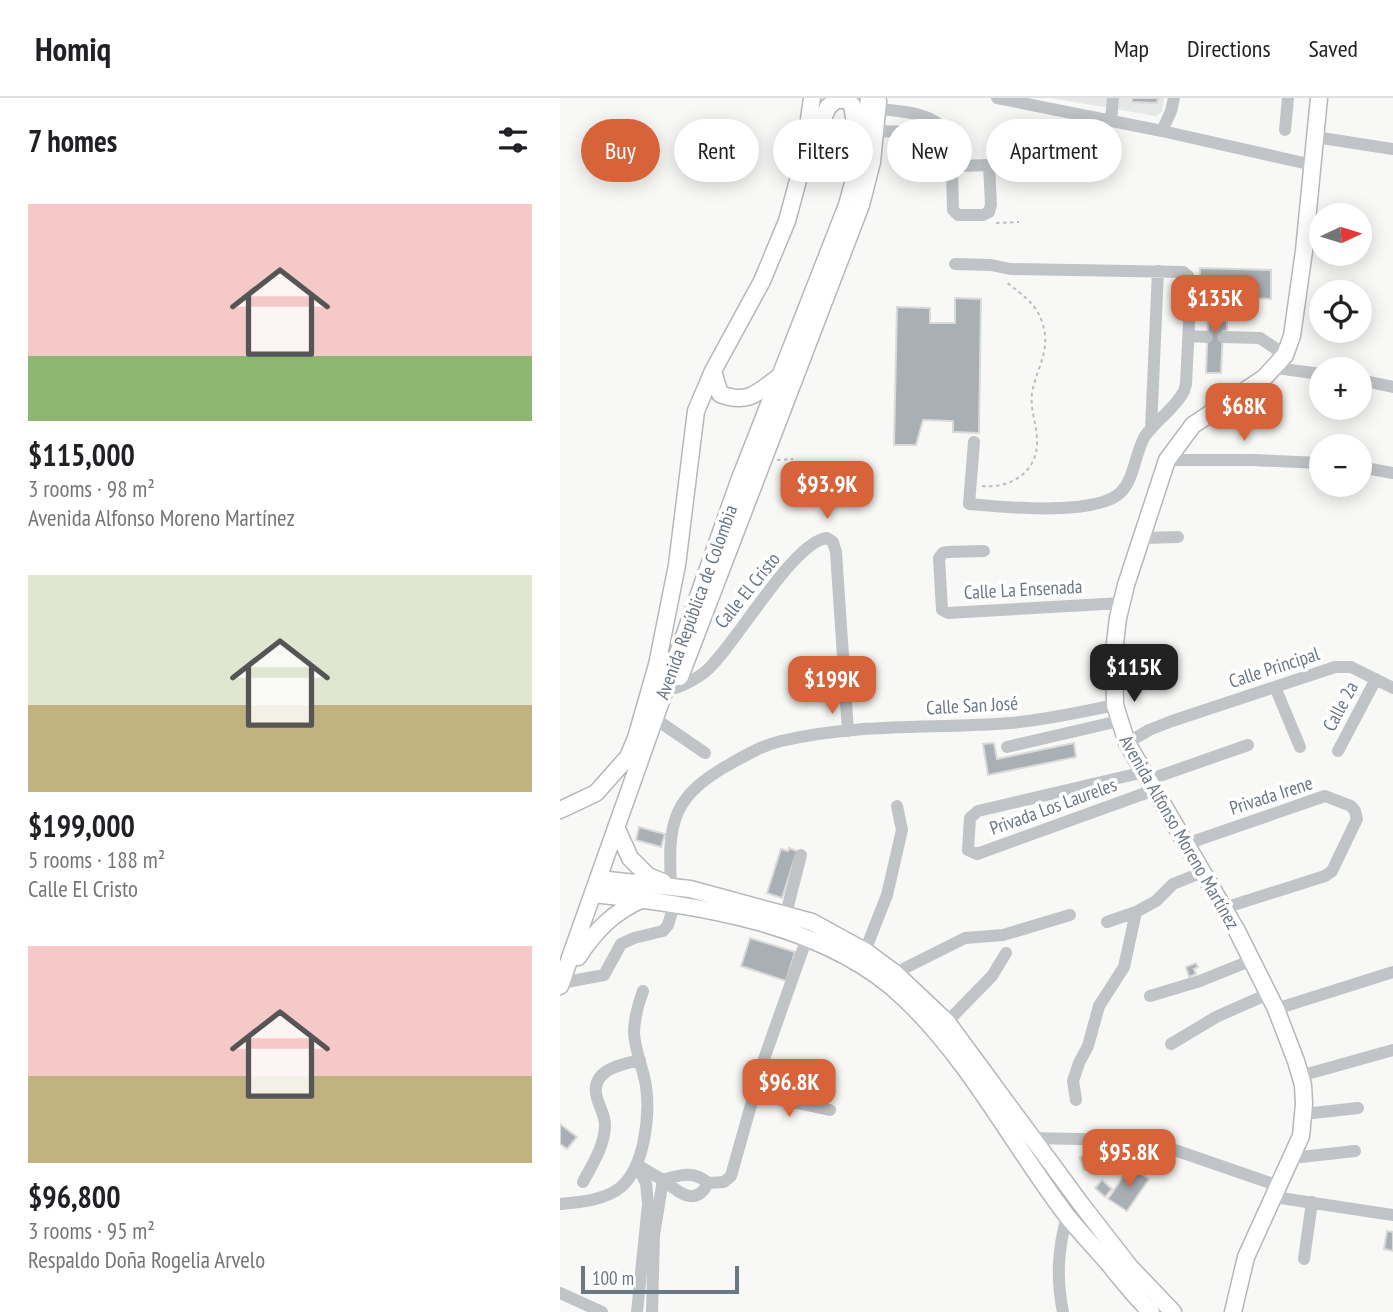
<!DOCTYPE html>
<meta charset="utf-8">
<style>
:root{--surface:#fff;--page:#f2f2f2;--text:#202124;--muted:#757577;--line:#e0e0e0;--accent:#d66339}
body{margin:0;font-family:"PT Sans Narrow",sans-serif;background:var(--page);color:var(--text);height:100vh;display:flex;flex-direction:column;font-size:26px;white-space:nowrap}
*{box-sizing:border-box;margin:0}
p{font-size:23px;color:var(--muted)}
.icon{flex:none;width:38px;height:38px;fill:none;stroke:currentColor;stroke-width:2;stroke-linecap:round;stroke-linejoin:round}
.map{position:relative;flex:1;overflow:hidden}
.details{display:flex;flex-direction:column;background:var(--surface);width:560px}
.details>*{flex:none}
.top-card{position:absolute;left:21px;top:21px;width:665px;height:63px;display:flex;gap:14px}
.needle{width:46px;rotate:86deg}
.tools{position:absolute;left:749px;top:105px;display:grid;gap:14px}
.tools a{display:grid;place-items:center;width:63px;height:63px;border-radius:50%;background:var(--surface);box-shadow:0 4px 18px #0003;font-size:35px}
.scale{position:absolute;left:21px;bottom:18px;width:158px;box-sizing:border-box;padding-left:7px;border:4px solid #6a7885;border-top:0;font-size:19px;line-height:24px;white-space:nowrap;color:#6a7885;-webkit-text-stroke:5px #fff;paint-order:stroke}
.price{position:absolute;translate:-50% -60px;padding:0 16px;border-radius:14px;background:var(--accent);color:#fff;font-size:23px;line-height:46px;filter:drop-shadow(0 2px 4px #0008)}
.price::after{content:'';position:absolute;left:50%;top:42px;width:21px;height:16px;margin-left:-10px;background:inherit;clip-path:polygon(0 0,100% 0,50% 100%)}
.price.on{background:#222;color:#fff}
ul{padding:0;list-style:none}
li{display:grid;align-content:center;gap:14px;height:371px;padding:0 28px}
li span{display:grid;place-items:center;height:217px;border-radius:0px;color:#555}
li>.icon{margin-inline-start:auto}
span .icon{width:126px;height:126px;fill:#fffc;stroke-width:1}
li b{font-size:30px}
h2{display:flex;justify-content:space-between;align-items:center;height:84px;padding:0 28px;font-size:30px}
.tag{padding:0 24px;border-radius:32px;background:var(--surface);box-shadow:0 4px 18px #0003;font-size:24px;line-height:63px}
.tag.on{background:var(--accent);color:#fff}
header{display:flex;align-items:center;gap:42px;box-sizing:border-box;height:98px;padding:0 35px;background:var(--surface);border-bottom:2px solid var(--line)}
header strong{font-size:33px}
nav{display:flex;gap:38px;margin-inline-start:auto;font-size:24px}
main{display:flex;flex:1;min-height:0}
.map>svg:first-child{display:block}
</style>
<header>
<strong>Homiq</strong>
<nav><a>Map</a><a>Directions</a><a>Saved</a></nav>
</header>
<main>
<section class="details">
<h2>7 homes<svg class="icon" aria-label="filters" viewBox="0 0 24 24"><path d="M4 7h16M4 17h16"/><circle cx="9" cy="7" r="2"/><circle cx="15" cy="17" r="2"/></svg></h2>
<ul>
<li><span style="background:linear-gradient(#f6c9c9 70%,#8fb573 0)"><svg class="icon" aria-label="home" viewBox="0 0 24 24"><path d="M3 11l9-7 9 7M6 9v11h12V9"/></svg></span><div><b>$115,000</b><p>3 rooms · 98 m²</p><p>Avenida Alfonso Moreno Martínez</p></div></li>
<li><span style="background:linear-gradient(#dfe7d0 60%,#c2b280 0)"><svg class="icon" aria-label="home" viewBox="0 0 24 24"><path d="M3 11l9-7 9 7M6 9v11h12V9"/></svg></span><div><b>$199,000</b><p>5 rooms · 188 m²</p><p>Calle El Cristo</p></div></li>
<li><span style="background:linear-gradient(#f6c9c9 60%,#c2b280 0)"><svg class="icon" aria-label="home" viewBox="0 0 24 24"><path d="M3 11l9-7 9 7M6 9v11h12V9"/></svg></span><div><b>$96,800</b><p>3 rooms · 95 m²</p><p>Respaldo Doña Rogelia Arvelo</p></div></li>
</ul>
</section>
<div class="map">
<svg width="833" height="1214" viewBox="0 0 833 1214">
<rect width="100%" height="100%" fill="#f8f8f6"/>
<path fill="#e6e7e7" d="M491,0H604L602,14L596,18Z"/>
<path fill="#a8afb5" stroke="#dadad8" stroke-width="2" d="M572,0H598L597,5L572,4Z
M640,170L711,172V201L639,198Z
M649,199H664L663,223H667V233H663L661,275H646Z
M395,200L421,201L419,335L393,334V323L363,322L356,347H334L337,209L370,210V225H395Z
M434,645L437,661L514,645L516,659L428,677L423,646Z
M79,729L105,736L101,749L76,742Z
M229,750L237,753L222,800L207,795L221,751L228,753Z
M190,840L235,854L226,883L181,868Z
M636,865L638,869L634,871L636,876L629,879L626,869Z
M0,1026L17,1039L7,1051L0,1046Z
M571,1050L599,1057L597,1067L569,1060Z
M541,1051L545,1065L524,1072L520,1059Z
M570,1068L589,1081L567,1113L548,1101Z
M542,1082L552,1091L545,1099L535,1090Z
M827,1133L833,1134V1153L824,1151Z"/>
<g fill="none" stroke-linecap="round" stroke-linejoin="round">
<g stroke="#b4b8bc" stroke-width="19">
<path id="major" d="M253,44L268,9L276,2H287L292,7L295,25L293,43
M153,273L160,296C189,307 198,294 220,278
M120,579L301,107L312,64L318,3
M0,712L36,695L68,659L76,640L97,567L117,467L136,313L153,273L202,183L227,123L243,64L252,0
M57,731L70,760L88,778L103,784
M39,781L130,791L252,824L305,853L335,875L387,924L521,1106L570,1169L613,1214
M33,796C137,807 267,825 345,901C411,964 452,1046 507,1118C520,1134 535,1150 549,1166C562,1182 575,1199 591,1214
M18,859C35,833 53,814 83,801
M0,888L179,383L287,107L302,52L309,0
M673,1214L686,1159L741,1038L744,1006L743,987L736,963L716,911L677,833L567,645L555,607L554,553L558,520L566,487L607,362L633,327L704,280L725,257L732,238L744,153L759,0"/>
</g>
<path stroke="#babdbf" stroke-width="2" stroke-dasharray="3.5 3.5" stroke-linecap="butt" d="M436,125L459,124
M217,362L233,361
M422,388C450,391 478,374 477,343C477,327 470,312 472,295C476,271 491,253 483,227C477,205 462,197 445,183"/>
<path stroke="#c0c4c7" stroke-width="12" d="M437,0L602,33L753,67
M310,10C359,15 387,14 405,67
M551,23L553,0
M725,32L728,0
M309,33C348,34 378,29 399,68
M602,33L611,13L614,0
M755,39L833,51
M429,67L431,107L429,114L423,117H398L393,112L392,72L399,68Z
M395,166L431,167L450,171L623,174L628,178L631,185L626,286L624,293C615,311 596,322 585,338C575,355 575,378 562,393C539,419 442,409 409,406L414,344
M629,238L647,239
M663,239L700,240L725,257
M716,270L761,276
M800,282L833,289
M591,331L598,173
M607,362H692L761,365
M800,369L833,375
M582,440L618,439
M424,453L388,454L383,455L379,460L382,512L388,515L562,505
M715,589L740,649
M116,590C126,586 136,581 145,574C174,550 233,443 267,440L273,444L276,454L288,633
M94,620L145,655
M567,645L589,632L612,623L775,569H791L833,590
M447,649L559,623
M778,653L816,581
M584,674L418,713L410,720L408,752L417,756L594,692
M588,682L688,647
M626,746L765,698L791,708L795,713L797,721L772,773L765,778L664,810
M111,788C110,764 108,736 118,714C127,694 145,681 163,670C181,660 200,648 221,643C295,625 374,631 450,625C485,622 520,614 555,607
M226,816L241,757
M547,824L576,814
M305,853L327,797L342,732L337,708
M335,875L405,840L443,837L510,817
M1,885L44,877L61,846L74,840L103,833L108,827L114,807
M590,898L640,883L692,862
M716,911L833,874
M387,924L432,878L446,855
M611,946L656,919L708,896
M740,978L833,952
M194,996L270,1012
M516,1002L513,983L519,965L528,948L539,908L564,869L576,814L596,803L613,786L643,774
M744,1016L798,1010
M468,1040L572,1042L606,1049L719,1088
M732,1060L795,1053
M77,1067L103,1082C119,1077 134,1072 148,1085L164,1084L171,1078L204,961L249,834
M77,1067L86,1085L88,1106L77,1214
M103,1082C118,1094 136,1110 148,1085
M23,1084C32,1067 45,1047 45,1027C45,1015 37,1006 36,995C33,971 63,966 80,962
M714,1099L833,1117
M0,1106C20,1104 46,1102 61,1089C85,1068 90,1017 86,988C83,970 75,953 74,935C74,920 78,907 83,893
M744,1161L752,1104
M0,1195L42,1214
M92,1214L94,1137L103,1082
M503,1214C496,1180 498,1151 507,1118"/>
<use href="#major" stroke="#fff" stroke-width="16"/>
</g>
<g text-anchor="middle" stroke-width="7" stroke-linejoin="round" paint-order="stroke">
<g font-size="19" fill="#6a7885" stroke="#fff">
<text transform="translate(463 491) rotate(-3)" y="7">Calle La Ensenada</text>
<text transform="translate(187 492) rotate(-51)" y="7">Calle El Cristo</text>
<text transform="translate(136 504) rotate(-70)" y="7">Avenida República de Colombia</text>
<text transform="translate(714 569) rotate(-18)" y="7">Calle Principal</text>
<text transform="translate(412 607) rotate(-3)" y="7">Calle San José</text>
<text transform="translate(780 608) rotate(-62)" y="7">Calle 2a</text>
<text transform="translate(711 697) rotate(-18)" y="7">Privada Irene</text>
<text transform="translate(493 708) rotate(-20)" y="7">Privada Los Laureles</text>
<text transform="translate(620 734) rotate(60)" y="7">Avenida Alfonso Moreno Martínez</text>
</g>
</g>
</svg>
<div class="tools">
<a><svg class="needle" viewBox="-14 -14 28 28"><path d="M0-13l5 13h-10z" fill="#e53935"/><path d="M0 13l5-13h-10z" fill="#757577"/></svg></a>
<a><svg class="icon" aria-label="locate" viewBox="0 0 24 24"><circle cx="12" cy="12" r="6"/><path d="M12 2v4M12 18v4M2 12h4M18 12h4"/></svg></a>
<a>+</a>
<a>−</a>
</div>
<div class="scale">100 m</div>
<b class="price" style="left:655px;top:237px">$135K</b>
<b class="price" style="left:684px;top:345px">$68K</b>
<b class="price" style="left:267px;top:423px">$93.9K</b>
<b class="price on" style="left:574px;top:606px">$115K</b>
<b class="price" style="left:272px;top:618px">$199K</b>
<b class="price" style="left:229px;top:1021px">$96.8K</b>
<b class="price" style="left:569px;top:1091px">$95.8K</b>
<div class="top-card">
<a class="tag on">Buy</a>
<a class="tag">Rent</a>
<a class="tag">Filters</a>
<a class="tag">New</a>
<a class="tag">Apartment</a>
</div>
</div>
</main>
